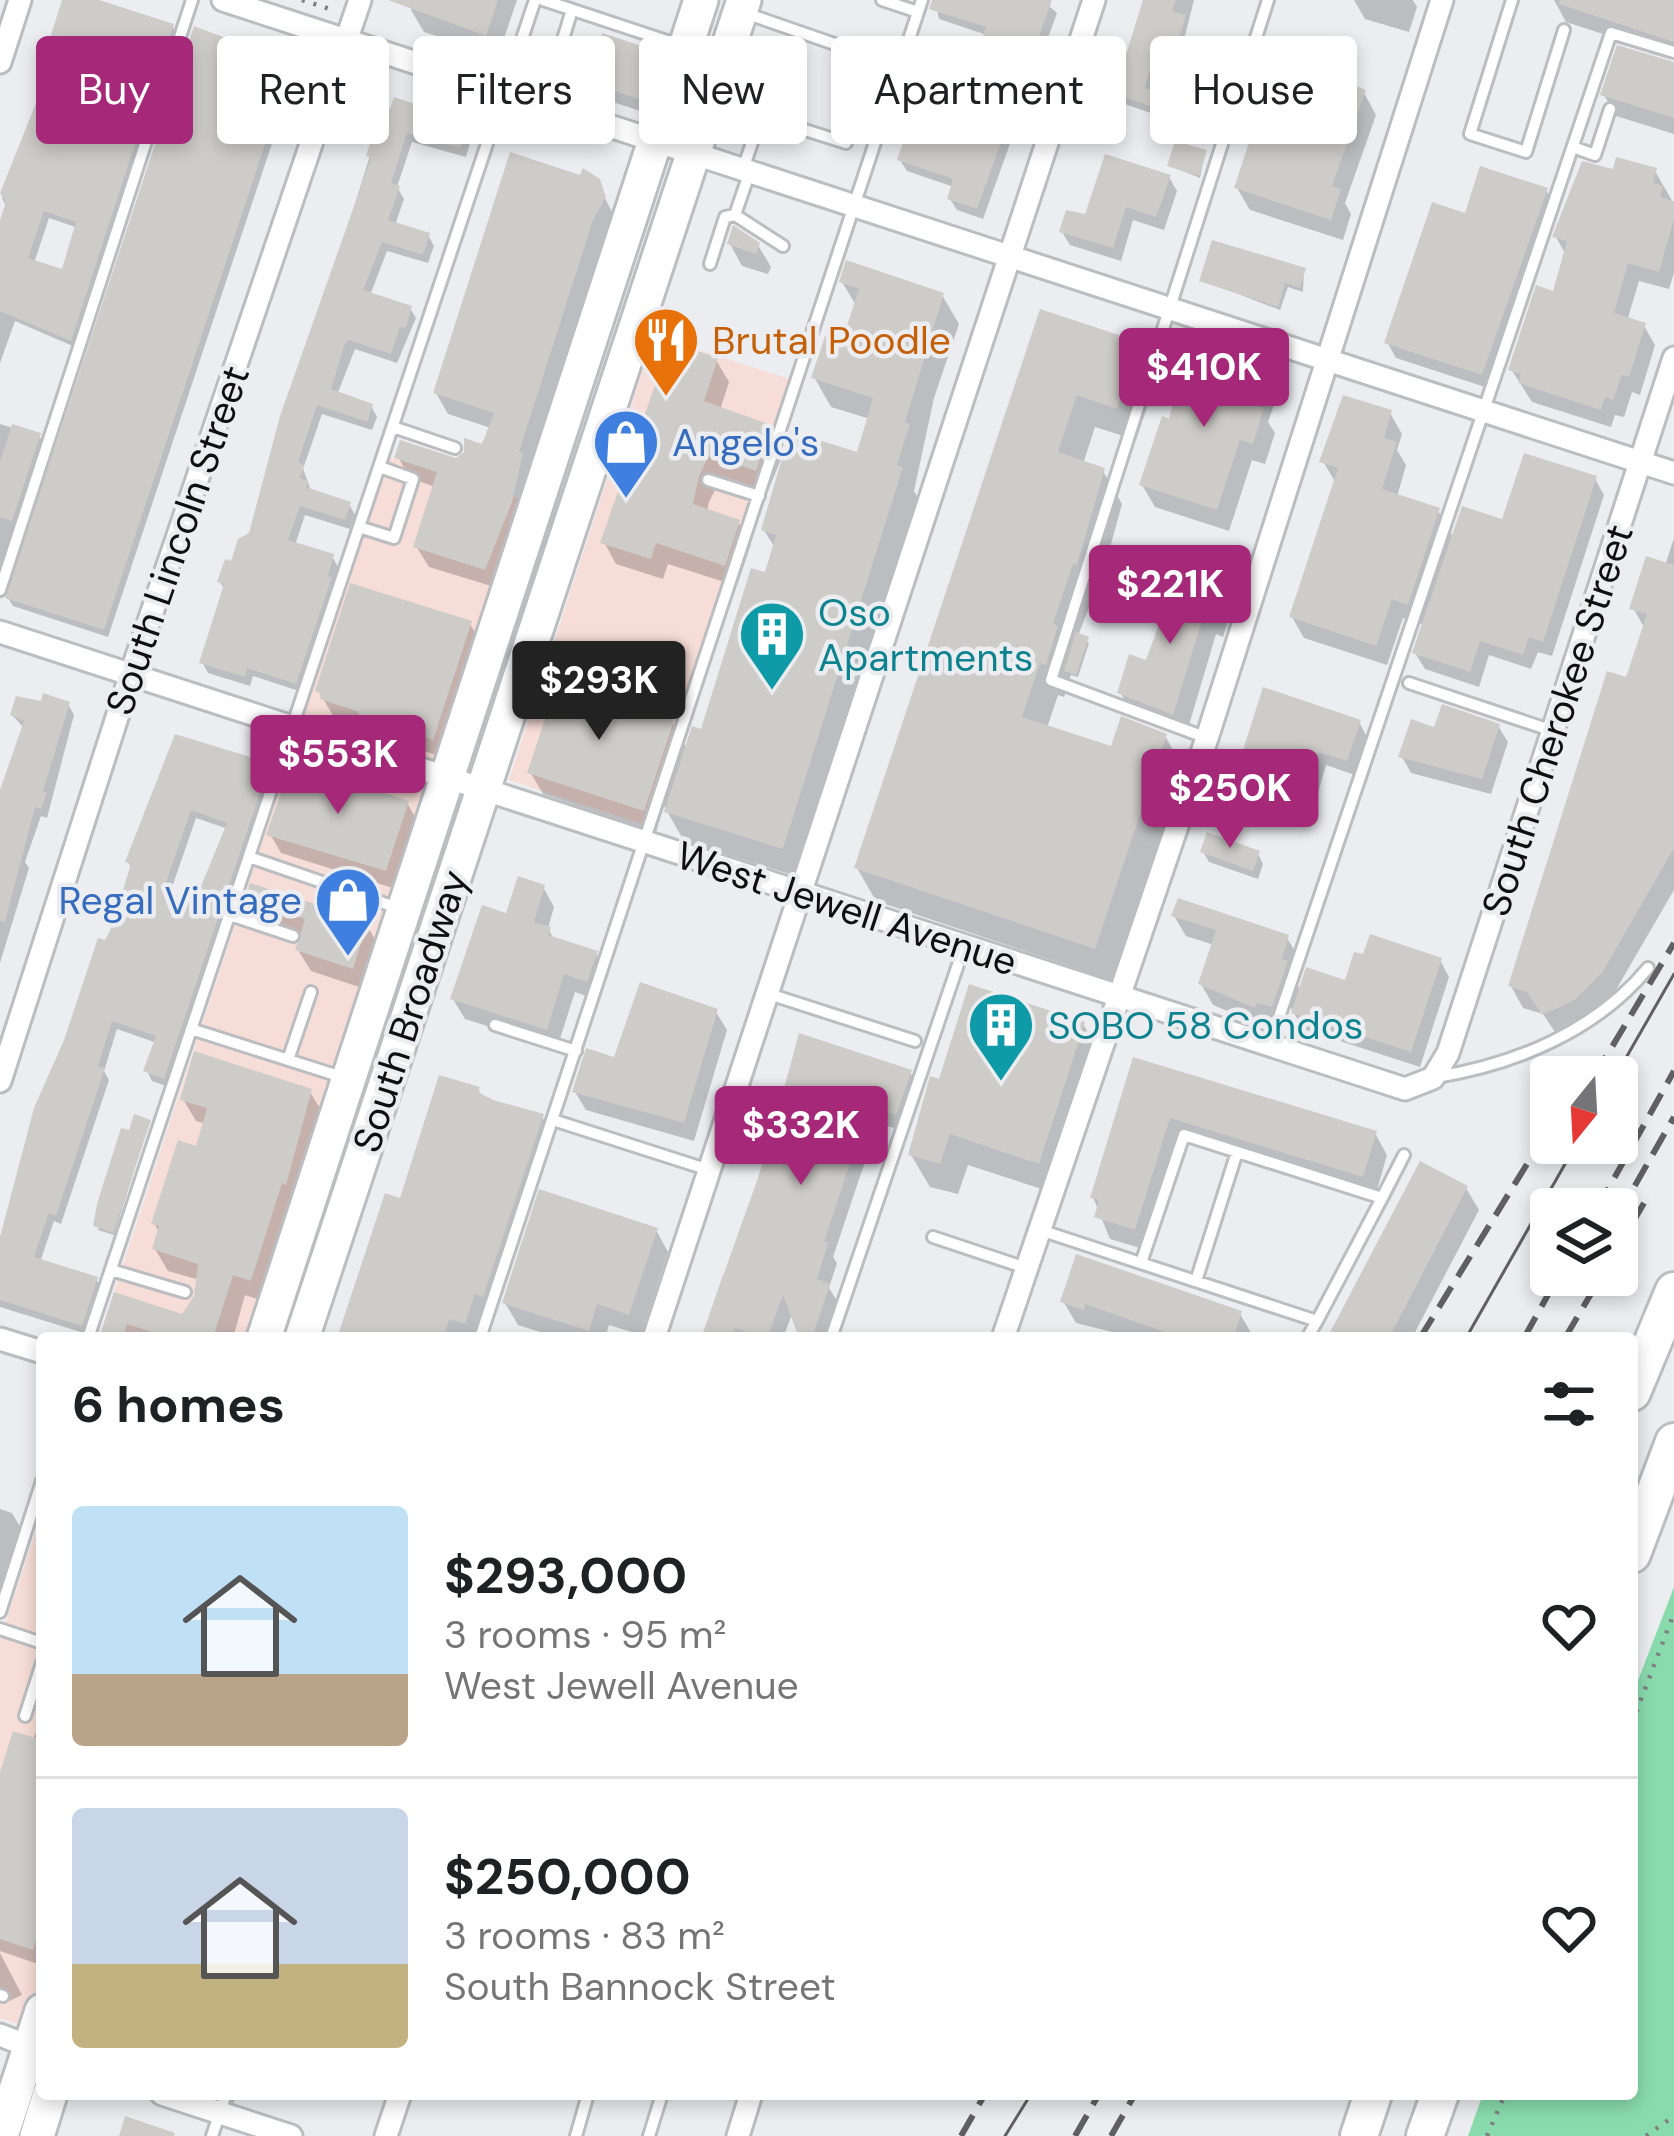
<!DOCTYPE html>
<meta charset="utf-8">
<style>
:root{--surface:#fff;--page:#f6f6f6;--text:#202124;--muted:#757577;--line:#e0e0e0;--accent:#a62879}
body{margin:0;font-family:"DM Sans",sans-serif;background:var(--page);color:var(--text);height:100vh;display:flex;flex-direction:column;font-size:45px;white-space:nowrap}
*{box-sizing:border-box;margin:0}
p{font-size:39px;color:var(--muted)}
.icon{flex:none;width:66px;height:66px;fill:none;stroke:currentColor;stroke-width:2;stroke-linecap:round;stroke-linejoin:round}
.map{position:relative;flex:1;overflow:hidden}
.drawer{position:absolute;left:36px;top:1332px;width:1602px;height:768px;display:flex;flex-direction:column;background:var(--surface);border-radius:12px;box-shadow:0 6px 18px #0003}
.drawer>*{flex:none}
.banner{position:absolute;left:36px;top:36px;width:1602px;height:108px;display:flex;gap:24px}
.needle{width:78px;rotate:198deg}
.fabs{position:absolute;left:1530px;top:1056px;display:grid;gap:24px}
.fabs a{display:grid;place-items:center;width:108px;height:108px;border-radius:12px;background:var(--surface);box-shadow:0 6px 18px #0003;font-size:60px}
.price{position:absolute;translate:-50% -102px;padding:0 27px;border-radius:12px;background:var(--accent);color:#fff;font-size:39px;line-height:78px;filter:drop-shadow(0 3px 6px #0008)}
.price::after{content:'';position:absolute;left:50%;top:72px;width:36px;height:27px;margin-left:-18px;background:inherit;clip-path:polygon(0 0,100% 0,50% 100%)}
.price.active{background:#222;color:#fff}
ul{padding:0;list-style:none}
li{display:flex;align-items:center;gap:36px;height:300px;padding:0 36px}
li+li{border-top:3px solid var(--line)}
li span{display:grid;place-items:center;flex:none;width:336px;height:240px;border-radius:12px;color:#555}
li>.icon{margin-inline-start:auto}
span .icon{width:144px;height:144px;fill:#fffc;stroke-width:1}
li b{font-size:51px}
h2{display:flex;justify-content:space-between;align-items:center;height:144px;padding:0 36px;font-size:51px}
.pill{padding:0 42px;border-radius:12px;background:var(--surface);box-shadow:0 6px 18px #0003;font-size:42px;line-height:108px}
.pill.active{background:var(--accent);color:#fff}
.map>svg:first-child{display:block}
</style>
<div class="map">
<svg width="1674" height="2136" viewBox="0 0 1674 2136">
<rect width="100%" height="100%" fill="#ecedf1"/>
<path fill="#f7ddd7" d="M654,336L793,380L645,825L509,780Z
M389,457L528,501L253,1338H99Z
M42,1512V1974L25,2026L0,2018V1640Z"/>
<path fill="#89dbad" d="M1674,1587V2136H1468L1483,2094H1632V1696Z"/>
<path fill="#0003" fill-rule="evenodd" d="M66,0H90L172,26L177,35L75,347L15,321L0,363V230L7,208L2,198L46,84L53,62L48,54ZM97,77L126,86L112,129L83,120ZM49,218L78,228L64,273L34,263Z
M415,0H517L498,56L424,32L411,10Z
M935,0H1042L1057,13L983,219L957,210L950,199L954,187L907,171L900,160L934,139L945,107L913,97L907,86L972,79L987,35L939,19Z
M1143,0H1194L1177,68L1158,62L1150,93L1196,108L1201,117L1198,128L1188,125L1181,146L1205,152L1200,178L1170,166L1178,141L1165,129L1168,119L1113,100L1107,90L1122,77Z
M1354,0H1413L1417,7L1409,32L1365,19Z
M1554,0H1674V57L1566,22Z
M655,53L664,69L649,114L598,97L589,81Z
M1331,63L1343,84L1364,93L1376,115L1345,203L1351,214L1343,240L1250,210L1237,188L1300,72Z
M1674,64V134L1616,116L1604,95Z
M290,65L295,74L108,637L13,606L8,598Z
M384,111L467,124L473,134L466,157L412,142L397,187L404,199L395,225L428,235L434,246L428,263L387,251L371,293L410,308L416,318L397,363L355,349L337,395L371,406L377,417L372,430L322,414L303,469L312,493L349,504L355,515L350,529L305,515L295,545L332,556L338,567L336,590L302,692L253,676L250,686L208,673L202,662L225,590L220,582L251,535Z
M1655,171L1674,204V273L1669,289L1639,281L1627,321L1644,326L1655,345L1640,395L1632,392L1624,417L1615,415L1611,427L1532,402L1511,369L1555,294L1566,255L1556,237L1615,173Z
M1169,177L1177,191L1164,230L1133,220L1121,261L1070,245L1062,232Z
M597,182L616,220L604,242L501,589L429,567L416,546L435,487L410,478L398,457L456,461L484,448L491,428L448,414L436,393Z
M1546,190L1556,207L1491,389L1396,358L1387,342L1466,217Z
M730,244L758,245L771,267L768,274L742,266Z
M1304,270L1303,292L1288,287L1280,310L1202,280Z
M842,282L942,295L959,324L934,398L914,491L918,498L799,877L684,841L664,806L656,832L543,794L530,772L599,680L612,702L672,722L688,750L703,732L775,548L764,530L859,456L870,419L831,407L814,377L844,345L857,307Z
M1042,312L1138,344L1157,377L1136,440L1095,427L1083,464L1103,471L1122,504L1108,555L1141,568L1137,583L1102,574L1078,636L1089,643L1078,677L1071,675L1064,697L1058,695L1047,728L1113,750L1165,736L1184,769L1114,981L876,901L857,868Z
M716,360L729,382L720,410L769,427L784,452L768,491L722,476L709,502L707,512L738,522L751,544L737,586L668,564L663,579L616,564L604,542Z
M1263,377L1276,399L1268,422L1275,433L1265,464L1252,460L1229,531L1155,507L1142,485L1171,422Z
M1390,413L1402,434L1397,450L1406,465L1397,497L1438,511L1454,538L1504,523L1595,479L1604,495L1552,656L1538,652L1531,669L1489,655L1479,687L1425,669L1415,653L1425,625L1403,618L1387,665L1304,638L1292,617L1335,482L1323,461Z
M0,424L39,436L44,444L0,581Z
M1674,538V890L1613,995L1585,1022L1557,1035L1543,1014L1523,1008L1511,986L1645,629L1633,608L1665,566Z
M1218,590L1231,612L1223,637L1216,634L1187,732L1133,714L1120,692Z
M470,624L482,644L444,758L335,719L318,690Z
M68,704L74,715L47,818L41,816L25,862L29,868L0,963V815L25,729L13,716L42,705Z
M1359,722L1367,737L1355,775L1326,765L1315,803L1286,796L1277,808L1245,797L1236,782Z
M1498,726L1508,742L1491,794L1411,773L1402,757L1436,731Z
M177,737L268,765L274,775L169,1087L152,1081L147,1071L157,1043L117,1029L104,1071L109,1080L61,1224L54,1221L40,1262L96,1279L102,1289L87,1334L0,1307V1240L14,1209L10,1200L37,1109L106,944L133,870L128,862ZM196,818L228,829L196,905L169,896Z
M407,803L418,822L396,889L281,853L270,834Z
M1203,852L1258,854L1263,864L1258,879L1209,862Z
M543,887L554,907L548,928L554,940L596,953L607,973L598,1000L575,992L557,1048L465,1019L453,999L508,916Z
M248,899L366,924L379,946L365,989L311,971L298,950L303,935L261,921Z
M1174,916L1287,938L1299,958L1293,977L1301,991L1440,960L1449,977L1420,1067L1303,1029L1290,1006L1283,1026L1268,1022L1266,1027L1213,1005L1201,984L1214,945L1186,936Z
M716,1012L727,1030L694,1141L586,1110L575,1092L616,1061Z
M1083,1024L1102,1056L1057,1194L968,1165L958,1194L930,1187L911,1155L941,1083Z
M801,1037L910,1072L920,1090L906,1132L878,1123L833,1257L837,1263L829,1288L839,1304L827,1338H802L793,1312L783,1338H702L723,1275L728,1277Z
M1135,1060L1375,1133L1387,1155L1375,1197L1182,1138L1147,1250L1110,1239L1093,1197Z
M478,1089L483,1098L542,1117L553,1136L494,1315L485,1312L477,1338H341L402,1201Z
M310,1092L323,1113L263,1301L245,1295L233,1338H104L116,1296L183,1317L198,1294L196,1279L168,1271L155,1249L160,1234L154,1223L198,1150L206,1124L196,1121L183,1099Z
M149,1122L114,1235L98,1230L130,1134Z
M1466,1188L1479,1210L1412,1338H1331Z
M656,1230L668,1252L641,1335L609,1325L605,1338H559L518,1325L505,1303Z
M1063,1301L1240,1314L1253,1336L1136,1338L1076,1323Z
M0,1509L12,1513L22,1530L0,1602Z
M42,1719V1963L41,1965L0,1951V1810Z
M0,1953L22,1995L7,2002L0,1990Z
M204,2094H236L234,2103Z"/>
<path fill="#ceccc8" fill-rule="evenodd" d="M62,0H99L174,24L71,341L0,311V220L6,202L0,193L44,83L51,56L45,54ZM93,70L125,80L110,126L78,115ZM44,211L76,222L62,269L28,258Z
M388,0H498L486,36Z
M932,0H1052L977,209L947,199L953,179L897,160L908,128L932,135L944,100L904,86L913,57L970,75L986,27L929,9Z
M1143,0H1176L1172,11L1186,15L1172,60L1154,54L1145,88L1198,105L1193,120L1183,117L1177,134L1162,129L1167,112L1104,90L1109,73L1120,74Z
M1560,0H1674V42L1559,4Z
M194,26L292,63L104,630L5,598Z
M602,33L657,51L641,100L586,81Z
M1617,45L1674,62V118L1600,95Z
M1302,54L1333,61L1329,75L1366,90L1332,186L1341,189L1331,220L1234,188L1263,100L1275,104L1287,64L1298,68Z
M394,97L469,122L460,148L407,133L391,183L400,186L388,220L430,233L423,255L382,242L363,290L412,306L406,328L400,327L391,354L349,340L344,346L331,389L373,404L367,422L317,405L298,462L304,465L300,478L308,481L306,487L351,502L345,520L300,506L288,540L334,554L328,576L332,577L296,684L247,668L245,677L199,663L224,584L217,582L225,559L231,561L238,539L249,533L280,416L371,158L366,156L382,107L390,109Z
M1175,141L1207,150L1199,176L1167,166Z
M510,152L580,175L583,168L600,179L606,197L593,220L519,452L523,453L512,502L485,570L413,547L437,472L394,458L400,440L456,458L464,452V438L482,444L494,413L433,393Z
M1105,154L1171,175L1156,217L1126,207L1113,248L1059,232L1066,210L1085,214Z
M1616,157L1657,168L1653,183L1663,186L1660,197L1674,201V219L1659,272L1628,263L1614,313L1646,323L1629,377L1622,375L1613,400L1605,397L1601,410L1518,383L1521,374L1508,370L1536,285L1553,291L1567,241L1552,237L1582,161L1613,169Z
M1480,166L1548,188L1482,375L1384,343L1432,202L1465,213Z
M733,225L760,243L756,254L727,244Z
M1212,240L1306,268L1300,288L1285,283L1278,307L1199,281Z
M846,260L944,293L905,422L910,424L897,465L903,467L783,849L664,812L692,726L701,729L751,568L765,572L776,535L761,530L790,431L857,452L873,398L811,378L825,336L842,341L859,289L839,282Z
M1040,309L1140,342L1117,409L1077,395L1058,452L1105,468L1077,565L1073,564L1053,624L1058,626L1046,665L1040,663L1022,717L1111,746L1121,716L1167,734L1095,949L854,868Z
M666,340L718,358L704,401L771,425L756,471L709,455L699,476L693,504L740,520L725,566L656,543L651,559L600,543L661,368Z
M1188,348L1265,375L1255,406L1264,408L1253,444L1240,440L1217,510L1139,485L1162,416L1169,419Z
M1343,395L1392,410L1384,438L1397,442L1382,489L1440,508L1408,605L1392,599L1376,646L1289,617L1338,468L1319,462Z
M12,424L41,433L12,521L0,517V462Z
M1524,453L1597,476L1543,642L1529,637L1523,655L1480,641L1470,672L1412,653L1462,506L1502,519Z
M1103,550L1141,561L1135,581L1096,571Z
M1646,556L1674,565V848L1602,973L1573,1001L1542,1015L1527,992L1508,986L1607,671L1626,677L1647,614L1629,609Z
M1177,574L1220,587L1211,616L1204,614L1173,715L1117,693L1129,654L1146,660Z
M350,583L472,621L433,740L358,716L359,712L320,699L321,693L315,691Z
M1076,632L1089,637L1076,675L1064,671Z
M563,665L601,678L596,694L674,720L644,811L527,773Z
M1263,687L1361,720L1347,761L1318,752L1307,790L1278,782L1274,792L1267,794L1233,782Z
M43,693L70,702L43,791L47,792L41,809L35,807L5,922L0,921V790L24,721L10,715L16,696L41,701Z
M1442,704L1500,724L1482,779L1398,757L1411,719L1434,727Z
M175,734L270,763L164,1079L143,1071L156,1036L112,1021L98,1066L105,1068L56,1216L49,1213L34,1257L98,1277L82,1326L0,1300V1237L34,1108L64,1040L98,938L105,940L110,931L131,864L125,862ZM191,810L227,823L195,901L163,891Z
M292,762L409,801L386,871L266,835Z
M1207,832L1260,851L1253,871L1200,852Z
M518,876L545,885L534,922L551,927L548,935L598,951L587,982L564,974L547,1030L450,999L482,905L506,913Z
M250,883L368,921L353,969L295,950L305,919L245,899Z
M1178,898L1289,935L1282,959L1288,961L1272,1007L1257,1003L1255,1008L1198,984L1216,930L1171,916Z
M1370,934L1442,958L1411,1052L1291,1013L1306,967L1345,980L1354,952L1363,954Z
M640,982L718,1009L684,1123L572,1092L586,1048L614,1057Z
M969,984L1085,1022L1039,1164L950,1134L940,1164L908,1155L930,1076L939,1079Z
M799,1033L912,1070L896,1115L869,1106L824,1241L828,1243L817,1279L830,1284L812,1338H799L783,1295L767,1338L735,1328L732,1338H701L766,1155Z
M194,1051L312,1089L286,1185L282,1183L251,1281L233,1275L213,1338H170L127,1324L123,1338H99L114,1292L182,1314L194,1296L198,1264L152,1249L159,1226L151,1224L178,1140L196,1146L207,1108L180,1100Z
M1133,1057L1377,1131L1363,1177L1170,1118L1135,1230L1094,1217L1099,1200L1090,1198Z
M439,1075L480,1087L478,1092L493,1100L544,1114L483,1297L475,1294L465,1324L449,1319L443,1338H337L385,1193L400,1198Z
M134,1114L151,1120L113,1233L93,1226L97,1204L121,1128L129,1130Z
M1420,1161L1468,1186L1389,1338H1327Z
M539,1189L658,1228L629,1315L597,1304L589,1331L502,1303Z
M1076,1254L1242,1311L1233,1338H1182L1085,1304L1084,1310L1060,1302Z
M13,1731L42,1740V1921L33,1950L0,1939V1772Z
M125,2116L175,2133L174,2136H119Z"/>
<g fill="none" stroke-linecap="round" stroke-linejoin="round">
<g stroke="#bcbdc1" stroke-width="16">
<path id="service" d="M543,0L682,46
M882,0L918,12
M1512,0L1470,134L1526,152L1564,30
M572,10L550,81L586,92L579,114
M745,13L901,67
M1573,147L1595,155L1610,109
M743,169L761,116L846,143
M749,174L735,215L783,246
M710,264L725,217L735,215
M393,427L455,448
M708,480L759,496
M359,527L394,538L413,479L380,467
M0,590L192,0
M1409,683L1553,731
M1207,738L1051,680L1268,0
M249,857L401,909
M230,915L293,936
M769,994L915,1041
M495,1025L576,1051
M191,1029L345,1078
M1269,1047L1611,33L1674,52
M288,1060L311,992
M1436,1077C1514,1065 1596,1031 1648,968
M553,1120L709,1170
M1382,1198L1404,1155
M1040,1230L1317,1321L1307,1338
M933,1237L1026,1268
M1141,1263L1184,1135L1382,1198L1317,1321
M111,1270L185,1292
M1196,1281L1237,1152
M88,1338L535,0
M480,1338L922,0
M831,1338L964,947
M0,1612L42,1481
M0,1629L42,1643
M25,1716L42,1663
M0,1995L3,1996
M212,2136L226,2094
M576,2136L588,2094
M649,2136L662,2094"/>
</g>
<g stroke="#bcbdc1" stroke-width="27">
<path id="minor" d="M223,0L1674,473
M0,62L20,0
M0,632L1405,1089L1433,1078L1448,1053L1674,358
M0,1081L131,674L360,0
M654,1338L1094,0
M1003,1338L1207,738L1442,0
M0,1339L42,1352
M0,2035L41,2051
M162,2094L291,2136
M386,2136L400,2094
M738,2136L751,2094"/>
</g>
<g stroke="#bcbdc1" stroke-width="39">
<path id="primary" d="M264,1338L701,0
M302,1338L744,0
M1,2136L42,2011
M37,2136L50,2094"/>
</g>
<g stroke="#bcbdc1" stroke-width="42">
<path id="trunk" d="M1632,1392L1674,1291
M1632,1554L1674,1442
M1359,2136L1373,2094
M1425,2136L1440,2094"/>
</g>
<path stroke="#7f7f82" stroke-width="4.5" stroke-dasharray="3 9" stroke-linecap="butt" d="M302,0L336,11
M1632,1723L1674,1613
M1487,2136L1505,2094
M1646,2136L1674,2116"/>
<use href="#service" stroke="#fff" stroke-width="10"/>
<use href="#minor" stroke="#fff" stroke-width="21"/>
<use href="#primary" stroke="#fff" stroke-width="33"/>
<use href="#trunk" stroke="#fff" stroke-width="36"/>
<path stroke="#606063" stroke-width="3" d="M1615,1077L1674,974
M1466,1338L1577,1143
M1005,2136L1031,2094"/>
<path stroke="#606063" stroke-width="6" stroke-dasharray="24 12" stroke-linecap="butt" d="M1594,1077L1674,943
M1597,1209L1674,1071
M1617,1217L1674,1117
M1617,1249L1644,1203
M1420,1338L1551,1125
M1524,1338L1559,1275
M1565,1338L1602,1275
M961,2136L985,2094
M1075,2136L1099,2094
M1111,2136L1135,2094"/>
</g>
<defs>
<g id="restaurant-pin" transform="scale(3.45)"><path d="M0 17L-7.5 6A9.5 9.5 0 1 1 7.5 6Z" fill="#e8710a" stroke="#ecedf1"/><path d="M-5-6h1v4h1v-4h1v4h1v-4h1v5L-1.5 .5V6h-2V.5L-5-1ZM5-6V6H3V1.5H1.5Q1.5-4 5-6Z" fill="#fff"/></g>
<g id="shop-pin" transform="scale(3.45)"><path d="M0 17L-7.5 6A9.5 9.5 0 1 1 7.5 6Z" fill="#3f7fe0" stroke="#ecedf1"/><path d="M-5-2.5h2.3a2.7 3.5 0 0 1 5.4 0H5L5.5 6h-11ZM-1.5-2.5h3a1.5 2.3 0 0 0-3 0Z" fill="#fff"/></g>
<g id="building-pin" transform="scale(3.45)"><path d="M0 17L-7.5 6A9.5 9.5 0 1 1 7.5 6Z" fill="#0f9aa8" stroke="#ecedf1"/><path d="M-4-6H4V6H1V3H-1V6H-4ZM-2.5-4.3h1.7v1.8h-1.7ZM.8-4.3h1.7v1.8H.8ZM-2.5-1h1.7V.8h-1.7ZM.8-1h1.7V.8H.8Z" fill="#fff"/></g>
</defs>
<g fill-rule="evenodd">
<use href="#restaurant-pin" x="666" y="340"/>
<use href="#shop-pin" x="626" y="442"/>
<use href="#building-pin" x="772" y="634"/>
<use href="#shop-pin" x="348" y="900"/>
<use href="#building-pin" x="1001" y="1025"/>
</g>
<g text-anchor="middle" stroke-width="9" stroke-linejoin="round" paint-order="stroke">
<g font-size="39" fill="#c56008" stroke="#ecedf1" text-anchor="start">
<text x="712" y="354">Brutal Poodle</text>
</g>
<g font-size="39" fill="#366cbe" stroke="#ecedf1" text-anchor="start">
<text x="672" y="456">Angelo's</text>
<text x="302" y="914" text-anchor="end">Regal Vintage</text>
</g>
<g font-size="39" fill="#0f0f10" stroke="#ecedf1">
<text transform="translate(177 540) rotate(-71)" y="14">South Lincoln Street</text>
<text transform="translate(1557 720) rotate(-72)" y="14">South Cherokee Street</text>
<text transform="translate(847 908) rotate(18)" y="14">West Jewell Avenue</text>
<text transform="translate(410 1011) rotate(-72)" y="14">South Broadway</text>
</g>
<g font-size="39" fill="#0d838f" stroke="#ecedf1" text-anchor="start">
<text x="818" y="626">Oso<tspan x="818" dy="45">Apartments</tspan></text>
<text x="1048" y="1039">SOBO 58 Condos</text>
</g>
</g>
</svg>
<div class="fabs">
<a><svg class="needle" viewBox="-14 -14 28 28"><path d="M0-13l5 13h-10z" fill="#e53935"/><path d="M0 13l5-13h-10z" fill="#757577"/></svg></a>
<a><svg class="icon" aria-label="layers" viewBox="0 0 24 24"><path d="M12 4l9 5-9 5-9-5zM3 14l9 5 9-5"/></svg></a>
</div>
<b class="price" style="left:1204px;top:430px">$410K</b>
<b class="price" style="left:1170px;top:647px">$221K</b>
<b class="price active" style="left:599px;top:743px">$293K</b>
<b class="price" style="left:338px;top:817px">$553K</b>
<b class="price" style="left:1230px;top:851px">$250K</b>
<b class="price" style="left:801px;top:1188px">$332K</b>
<div class="banner">
<a class="pill active">Buy</a>
<a class="pill">Rent</a>
<a class="pill">Filters</a>
<a class="pill">New</a>
<a class="pill">Apartment</a>
<a class="pill">House</a>
</div>
<section class="drawer">
<h2>6 homes<svg class="icon" aria-label="filters" viewBox="0 0 24 24"><path d="M4 7h16M4 17h16"/><circle cx="9" cy="7" r="2"/><circle cx="15" cy="17" r="2"/></svg></h2>
<ul>
<li><span style="background:linear-gradient(#bfe0f5 70%,#b9a48a 0)"><svg class="icon" aria-label="home" viewBox="0 0 24 24"><path d="M3 11l9-7 9 7M6 9v11h12V9"/></svg></span><div><b>$293,000</b><p>3 rooms · 95 m²</p><p>West Jewell Avenue</p></div><svg class="icon" aria-label="heart" viewBox="0 0 24 24"><path d="M12 20l-8-8c-3-5 5-10 8-4 3-6 11-1 8 4z"/></svg></li>
<li><span style="background:linear-gradient(#c9d6e8 65%,#c2b280 0)"><svg class="icon" aria-label="home" viewBox="0 0 24 24"><path d="M3 11l9-7 9 7M6 9v11h12V9"/></svg></span><div><b>$250,000</b><p>3 rooms · 83 m²</p><p>South Bannock Street</p></div><svg class="icon" aria-label="heart" viewBox="0 0 24 24"><path d="M12 20l-8-8c-3-5 5-10 8-4 3-6 11-1 8 4z"/></svg></li>
</ul>
</section>
</div>
